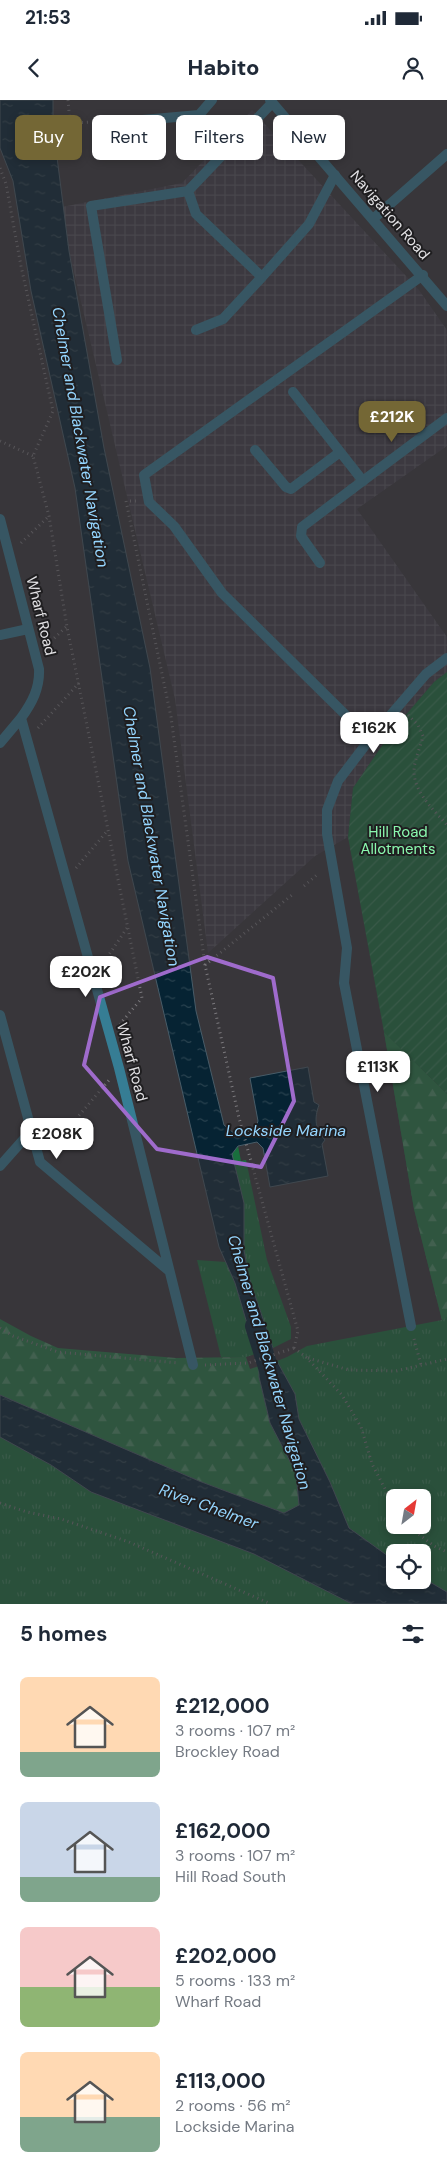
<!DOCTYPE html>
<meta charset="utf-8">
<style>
:root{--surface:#fff;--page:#f6f6f7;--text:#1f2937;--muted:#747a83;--accent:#746735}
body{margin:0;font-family:"DM Sans",sans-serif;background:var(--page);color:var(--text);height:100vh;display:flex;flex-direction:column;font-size:19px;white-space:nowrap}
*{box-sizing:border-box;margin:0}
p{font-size:16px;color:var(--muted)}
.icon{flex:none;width:28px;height:28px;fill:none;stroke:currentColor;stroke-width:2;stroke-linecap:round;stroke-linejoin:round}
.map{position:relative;height:1504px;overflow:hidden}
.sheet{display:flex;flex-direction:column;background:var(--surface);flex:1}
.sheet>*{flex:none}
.hud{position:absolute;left:15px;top:15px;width:418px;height:45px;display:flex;gap:10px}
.needle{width:32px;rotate:31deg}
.tools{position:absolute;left:386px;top:1389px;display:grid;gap:10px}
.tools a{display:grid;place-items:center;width:45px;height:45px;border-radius:8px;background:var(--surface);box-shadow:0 2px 8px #0003;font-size:25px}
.price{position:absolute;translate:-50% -42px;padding:0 11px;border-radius:10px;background:#fff;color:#222;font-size:16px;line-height:32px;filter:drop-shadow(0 1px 2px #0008)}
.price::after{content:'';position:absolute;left:50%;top:30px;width:15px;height:11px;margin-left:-8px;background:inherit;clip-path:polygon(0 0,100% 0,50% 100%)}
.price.current{background:var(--accent);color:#fff}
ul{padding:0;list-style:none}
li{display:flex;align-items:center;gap:15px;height:125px;padding:0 20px}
li span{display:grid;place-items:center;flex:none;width:140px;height:100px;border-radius:8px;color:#555}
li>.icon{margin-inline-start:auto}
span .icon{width:60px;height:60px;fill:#fffc;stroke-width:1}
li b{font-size:21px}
h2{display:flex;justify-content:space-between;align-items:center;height:60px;padding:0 20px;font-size:21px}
.chip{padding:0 18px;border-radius:8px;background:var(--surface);box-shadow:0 2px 8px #0003;font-size:18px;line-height:45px}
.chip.current{background:var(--accent);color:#fff}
.status{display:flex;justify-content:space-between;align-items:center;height:35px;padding:0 25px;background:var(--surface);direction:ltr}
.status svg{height:14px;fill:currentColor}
header{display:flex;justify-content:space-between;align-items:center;height:65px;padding:0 20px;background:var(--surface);font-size:22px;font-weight:800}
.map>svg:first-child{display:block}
</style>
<div class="status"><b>21:53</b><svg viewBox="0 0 49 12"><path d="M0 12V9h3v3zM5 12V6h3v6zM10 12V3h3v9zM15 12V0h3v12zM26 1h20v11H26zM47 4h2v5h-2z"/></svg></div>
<header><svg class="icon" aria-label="back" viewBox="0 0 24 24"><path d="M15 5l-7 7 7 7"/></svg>Habito<svg class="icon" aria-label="person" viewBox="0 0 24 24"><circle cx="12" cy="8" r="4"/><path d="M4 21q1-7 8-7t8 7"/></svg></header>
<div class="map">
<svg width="447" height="1504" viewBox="0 0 447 1504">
<defs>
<pattern id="industrial-grid" width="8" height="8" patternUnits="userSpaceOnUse" patternTransform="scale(1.25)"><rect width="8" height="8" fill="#403d47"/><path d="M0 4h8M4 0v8" fill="none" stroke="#5b5961"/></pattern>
<pattern id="grass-tufts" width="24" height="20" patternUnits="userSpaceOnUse" patternTransform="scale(1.25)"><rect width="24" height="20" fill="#196f3d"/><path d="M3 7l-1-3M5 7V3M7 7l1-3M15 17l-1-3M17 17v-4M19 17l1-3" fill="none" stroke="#3a8359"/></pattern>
<pattern id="forest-firs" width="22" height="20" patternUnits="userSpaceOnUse" patternTransform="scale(1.25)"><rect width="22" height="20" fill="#247a46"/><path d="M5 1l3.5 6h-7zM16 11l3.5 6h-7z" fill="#4e9369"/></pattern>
<pattern id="garden-furrows" width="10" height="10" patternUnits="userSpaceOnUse" patternTransform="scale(1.25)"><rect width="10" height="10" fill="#196f3d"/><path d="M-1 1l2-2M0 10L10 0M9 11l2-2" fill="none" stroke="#3a8359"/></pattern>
<pattern id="water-ripples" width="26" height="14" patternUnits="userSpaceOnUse" patternTransform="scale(1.25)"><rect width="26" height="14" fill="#062333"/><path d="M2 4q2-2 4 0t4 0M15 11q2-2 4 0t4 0" fill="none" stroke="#2a4350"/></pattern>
</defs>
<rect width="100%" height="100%" fill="#38363a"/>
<path fill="url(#industrial-grid)" d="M252,10L419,190L447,230V346L357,409L447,537V572L434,582L392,631L353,688L348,737L315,756L208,853L175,599L69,151L62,107L182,83Z"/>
<path fill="url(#grass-tufts)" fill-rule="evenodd" d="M384,932L447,994V1492L423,1478L422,1452H395V1461L349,1428L330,1382L299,1319L295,1294L277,1261L287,1257L307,1246L442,1220L414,1109ZM395,1398H422V1425H395Z
M238,1046L241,1061L246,1060L267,1160L291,1227V1239L273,1248L249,1178L244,1150V1103L232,1054Z
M197,1160L226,1162L235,1183L256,1254L246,1257H221Z
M0,1337L51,1365L91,1392L254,1454L352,1504H0Z"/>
<path fill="url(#forest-firs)" d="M384,932L447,994V1217L442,1220L414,1109Z
M0,1219L31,1236L58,1248L176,1258L246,1257L250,1269L259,1266V1277L270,1323L296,1373L299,1405L284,1413L199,1381L0,1295Z"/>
<path fill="url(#garden-furrows)" d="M447,572V994L384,932L348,737L353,688L392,631L434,582Z"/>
<path fill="url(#water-ripples)" stroke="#485c68" d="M0,0H53V26L69,151L104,348L150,568L196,911L224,1025L235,1034L255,1030L258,1021L250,978L308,967L314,1002L319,1005C314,1019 315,1028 325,1040L322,1044L328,1076L270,1087L263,1048L257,1042L238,1046L232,1054L244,1103V1150L249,1178L273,1248L256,1254L235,1183L219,1147L128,761L75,388L31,191L13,81L0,48Z
M277,1261L295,1294L299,1319L330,1382L349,1428L395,1461V1480H422L423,1478L447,1492V1504H352L254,1454L91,1392L51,1365L0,1337V1295L199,1381L284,1413L299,1405L296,1373L270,1323L259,1277V1266Z"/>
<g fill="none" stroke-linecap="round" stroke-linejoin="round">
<path stroke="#062333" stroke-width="20" d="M255,1226L275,1289"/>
<path stroke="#7b797d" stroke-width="3" stroke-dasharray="1 4" stroke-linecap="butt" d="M68,0L70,23L117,21
M0,68L6,84L21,166L53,311L33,356L49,416L67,527L142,898L120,924
M0,341L33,356
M136,401H126L171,617L205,865L239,1018L298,1231L294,1248
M21,443L49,416
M47,545L66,527
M408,615L418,625L423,636C421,645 417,654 415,663C409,688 432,708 447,725
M38,628L79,583
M76,768L108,730
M304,786L319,773
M104,862L127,828
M205,865L292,795
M50,1050L109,980
M0,1228L13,1236L58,1252L179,1263
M414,1239L421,1265
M294,1248L306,1257L342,1295L361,1327L372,1364L395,1408
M308,1258L349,1270L396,1271L447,1259
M205,1265L248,1263L294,1248
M0,1403L27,1412L61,1419L129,1442L271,1504
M407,1425L434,1446L447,1452"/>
<path stroke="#367d94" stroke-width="10" d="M262,177L196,114L188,91L272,3
M196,230L223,219L262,177L309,124L335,75
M117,260L91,106L188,91
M293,292L363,381
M255,350L286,387L291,389L340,352
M320,463L301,436L302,427L352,389
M0,535L28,529
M370,639L222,493L174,426L149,402L144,375L423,175"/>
<path stroke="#367d94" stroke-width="10" d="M270,0L447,206
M131,21L199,15L212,0
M373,119L447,54
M352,389L447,318
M0,419L39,569C40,588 32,603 21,618L119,968L193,1265
M0,643L21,618
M0,915L40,1062L168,1170
M0,1066L31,1031
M411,1226L344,883L347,848L327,734V710L338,681L370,639L426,574L447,558"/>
</g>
<path d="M0 0H447V1504H0ZM207,857L273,878L294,1001L261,1067L157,1049L84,965L100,897Z" fill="#38363a" fill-opacity=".55" fill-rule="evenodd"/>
<path fill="none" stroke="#9f6bcc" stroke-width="4" stroke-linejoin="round" d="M207,857L273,878L294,1001L261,1067L157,1049L84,965L100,897Z"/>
<g text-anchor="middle" stroke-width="4" stroke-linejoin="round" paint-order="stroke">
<g font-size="15" fill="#e2e1e4" stroke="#1f1e20">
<text transform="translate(390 115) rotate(49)" y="5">Navigation Road</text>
<text transform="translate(41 516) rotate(76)" y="5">Wharf Road</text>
<text transform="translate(132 962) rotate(75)" y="5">Wharf Road</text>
</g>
<g font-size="15" fill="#8af8ae" stroke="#1f1e20">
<text x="398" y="737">Hill Road<tspan x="398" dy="17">Allotments</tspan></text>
</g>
<g font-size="16" font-style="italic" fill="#95d6ff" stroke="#1f1e20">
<text transform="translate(81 337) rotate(80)" y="6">Chelmer and Blackwater Navigation</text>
<text transform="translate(152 736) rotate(80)" y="6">Chelmer and Blackwater Navigation</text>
<text x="286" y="1036">Lockside Marina</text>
<text transform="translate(270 1262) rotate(74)" y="6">Chelmer and Blackwater Navigation</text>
<text transform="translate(209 1406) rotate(20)" y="6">River Chelmer</text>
</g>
</g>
</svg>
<div class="tools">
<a><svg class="needle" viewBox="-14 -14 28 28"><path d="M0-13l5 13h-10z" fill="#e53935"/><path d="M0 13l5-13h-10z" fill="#747a83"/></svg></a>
<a><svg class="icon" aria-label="locate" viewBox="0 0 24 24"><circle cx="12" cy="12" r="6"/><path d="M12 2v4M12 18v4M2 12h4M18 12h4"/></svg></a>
</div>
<b class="price current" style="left:392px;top:343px">£212K</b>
<b class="price" style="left:374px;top:654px">£162K</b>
<b class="price" style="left:86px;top:898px">£202K</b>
<b class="price" style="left:378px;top:993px">£113K</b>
<b class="price" style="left:57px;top:1060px">£208K</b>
<div class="hud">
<a class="chip current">Buy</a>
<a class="chip">Rent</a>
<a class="chip">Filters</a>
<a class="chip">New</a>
</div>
</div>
<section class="sheet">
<h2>5 homes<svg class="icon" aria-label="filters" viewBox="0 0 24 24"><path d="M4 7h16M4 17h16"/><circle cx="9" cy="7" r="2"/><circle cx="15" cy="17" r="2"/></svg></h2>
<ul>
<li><span style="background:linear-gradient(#ffd9b3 75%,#7fa58c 0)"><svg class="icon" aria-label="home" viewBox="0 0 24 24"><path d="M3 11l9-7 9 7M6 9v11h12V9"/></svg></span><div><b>£212,000</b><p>3 rooms · 107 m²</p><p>Brockley Road</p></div></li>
<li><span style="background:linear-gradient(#c9d6e8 75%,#7fa58c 0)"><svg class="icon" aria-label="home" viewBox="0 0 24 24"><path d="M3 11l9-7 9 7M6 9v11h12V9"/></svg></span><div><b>£162,000</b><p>3 rooms · 107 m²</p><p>Hill Road South</p></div></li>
<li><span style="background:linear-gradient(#f6c9c9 60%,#8fb573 0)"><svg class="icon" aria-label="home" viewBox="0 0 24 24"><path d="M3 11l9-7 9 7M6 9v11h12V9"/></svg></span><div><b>£202,000</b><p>5 rooms · 133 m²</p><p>Wharf Road</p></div></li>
<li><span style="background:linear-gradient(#ffd9b3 65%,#7fa58c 0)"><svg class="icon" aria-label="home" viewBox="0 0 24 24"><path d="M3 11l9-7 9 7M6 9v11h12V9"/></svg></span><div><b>£113,000</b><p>2 rooms · 56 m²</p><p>Lockside Marina</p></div></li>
</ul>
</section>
